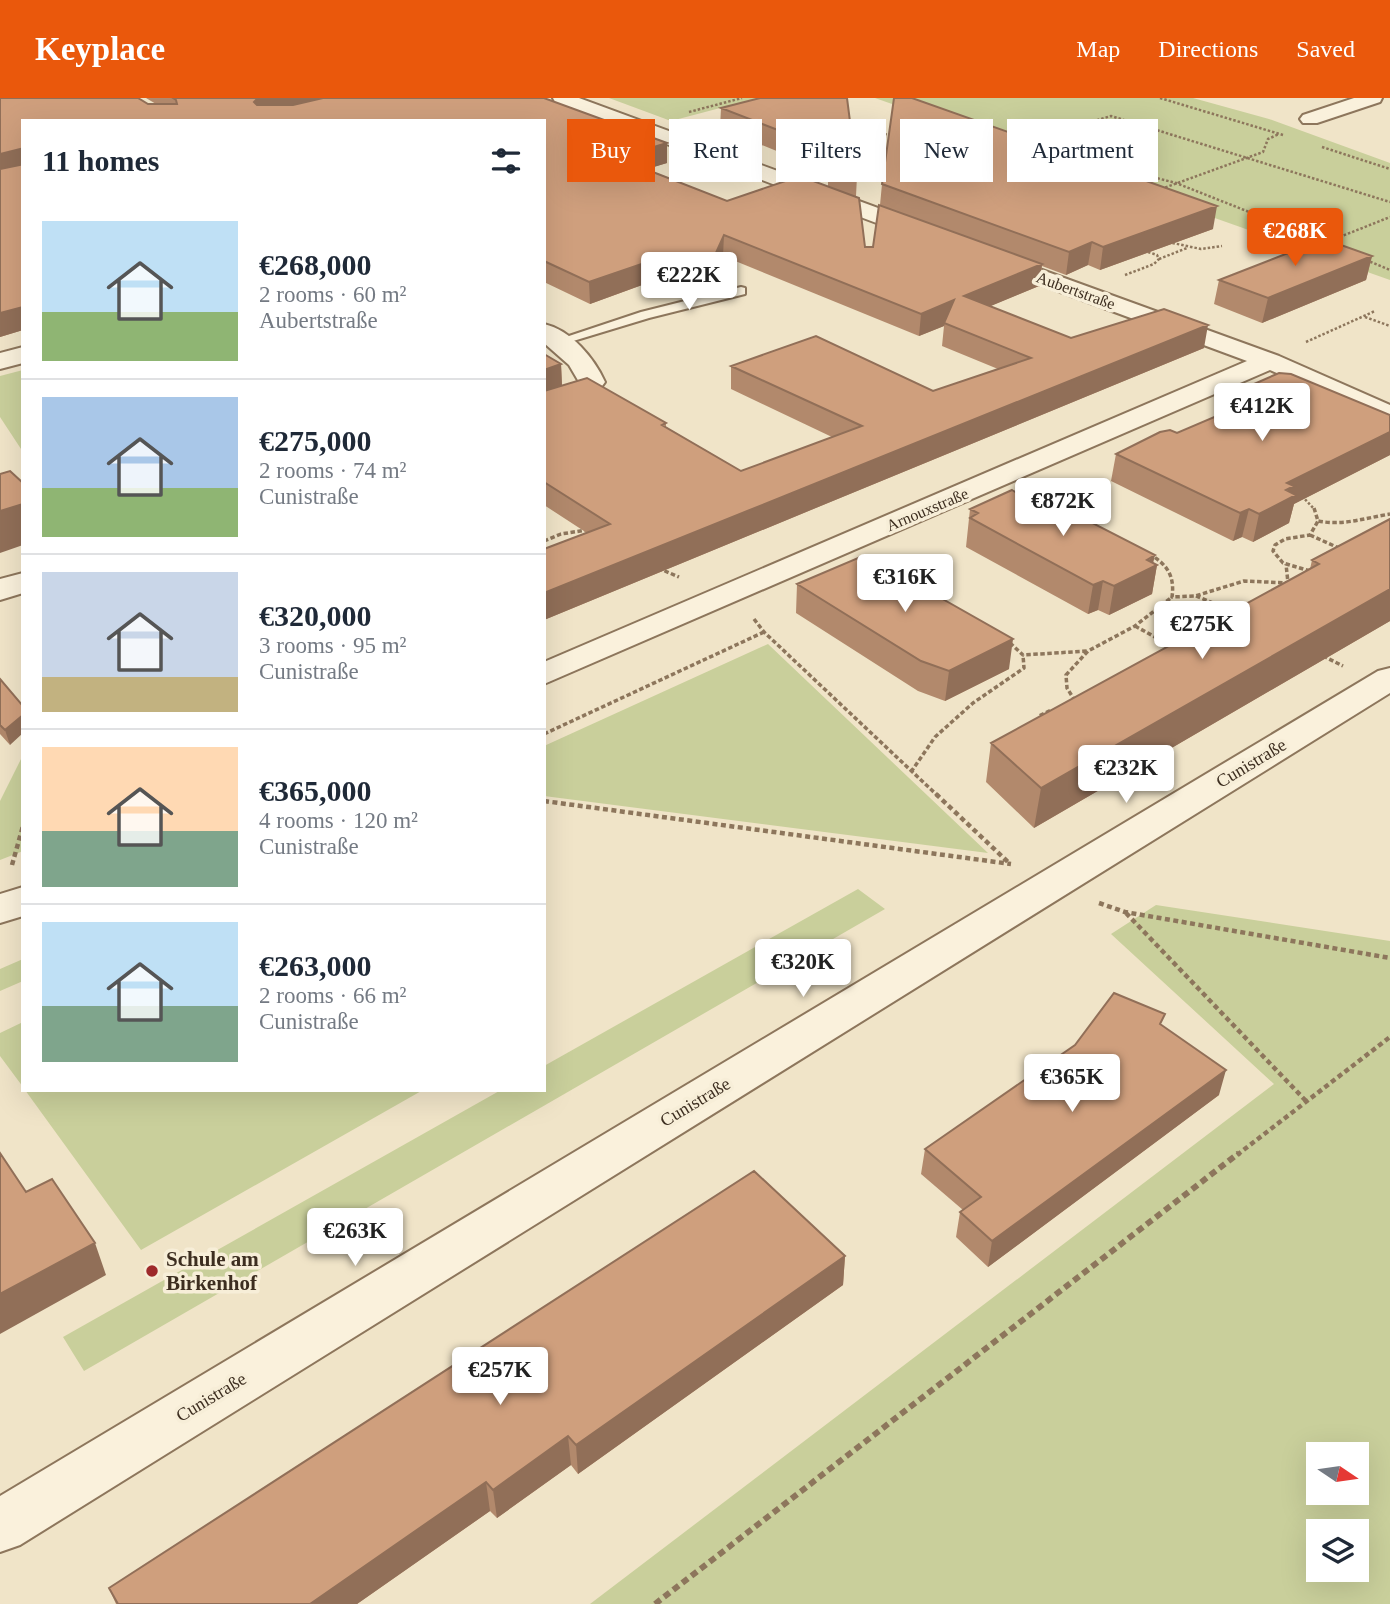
<!DOCTYPE html>
<meta charset="utf-8">
<style>
:root{--surface:#fff;--page:#f6f6f7;--text:#1f2937;--muted:#747a83;--line:#e0e1e3;--accent:#ea580c}
body{margin:0;font-family:"Times New Roman",serif;background:var(--page);color:var(--text);height:100vh;display:flex;flex-direction:column;font-size:26px;white-space:nowrap}
*{box-sizing:border-box;margin:0}
p{font-size:23px;color:var(--muted)}
.icon{flex:none;width:38px;height:38px;fill:none;stroke:currentColor;stroke-width:2;stroke-linecap:round;stroke-linejoin:round}
.map{position:relative;flex:1;overflow:hidden}
.drawer{position:absolute;left:21px;top:21px;width:525px;height:973px;display:flex;flex-direction:column;background:var(--surface);border-radius:0px;box-shadow:0 7px 28px #0002}
.drawer>*{flex:none}
.hud{position:absolute;left:567px;top:21px;width:665px;height:63px;display:flex;gap:14px}
.needle{width:46px;rotate:103deg}
.controls{position:absolute;left:1306px;top:1344px;display:grid;gap:14px}
.controls a{display:grid;place-items:center;width:63px;height:63px;border-radius:0px;background:var(--surface);box-shadow:0 7px 28px #0002;font-size:35px}
.price{position:absolute;translate:-50% -60px;padding:0 16px;border-radius:7px;background:#fff;color:#222;font-size:23px;line-height:46px;filter:drop-shadow(0 2px 4px #0008)}
.price::after{content:'';position:absolute;left:50%;top:42px;width:21px;height:16px;margin-left:-10px;background:inherit;clip-path:polygon(0 0,100% 0,50% 100%)}
.price.active{background:var(--accent);color:#fff}
ul{padding:0;list-style:none}
li{display:flex;align-items:center;gap:21px;height:175px;padding:0 21px}
li+li{border-top:2px solid var(--line)}
li span{display:grid;place-items:center;flex:none;width:196px;height:140px;border-radius:0px;color:#555}
li>.icon{margin-inline-start:auto}
span .icon{width:84px;height:84px;fill:#fffc;stroke-width:1}
li b{font-size:30px}
h2{display:flex;justify-content:space-between;align-items:center;height:84px;padding:0 21px;font-size:30px}
.chip{padding:0 24px;border-radius:0px;background:var(--surface);box-shadow:0 7px 28px #0002;font-size:24px;line-height:63px}
.chip.active{background:var(--accent);color:#fff}
header{display:flex;align-items:center;gap:42px;box-sizing:border-box;height:98px;padding:0 35px;background:var(--accent);color:#fff}
header strong{font-size:33px}
nav{display:flex;gap:38px;margin-inline-start:auto;font-size:24px}
.map>svg:first-child{display:block}
</style>
<header>
<strong>Keyplace</strong>
<nav><a>Map</a><a>Directions</a><a>Saved</a></nav>
</header>
<div class="map">
<svg width="1390" height="1506" viewBox="0 0 1390 1506">
<rect width="100%" height="100%" fill="#f0e4c8"/>
<path fill="#c9cf9b" fill-rule="evenodd" d="M609,0H758L671,23Z
M875,0H1193L1269,21L1390,65V182Z
M23,272V354L0,319V278Z
M768,546L988,755L544,698V648Z
M23,657V753L0,762V703Z
M858,791L885,811L84,1273L63,1239L501,992H544V968Z
M1156,807L1390,843V1506H590L1274,986L1111,836ZM1318,1356H1356V1395H1318ZM1318,1433H1356V1472H1318Z
M23,861V883L0,893V871Z
M23,924V989L0,958V935Z
M25,992H423L141,1152Z"/>
<g fill="none" stroke-linecap="round" stroke-linejoin="round">
<g stroke="#8d765c" stroke-width="4">
<path id="service" d="M741,189L745,190V196L649,220L560,247L554,243L641,214Z"/>
</g>
<g stroke="#8d765c" stroke-width="4">
<path id="minor" d="M553,0H579L935,131L938,136L935,141H919L555,4Z
M1354,0H1382L1380,4L1317,25H1303L1300,21L1303,17Z
M990,153L1279,258L1390,307V325L1270,272L544,586V564L1247,263L982,165L979,160L982,155Z
M544,226C571,232 594,260 605,284L594,299L544,315V298L576,287L579,284L569,267L544,245Z
M23,249V265L0,271V255Z
M23,475V495L0,502V481Z
M1390,570V595L20,1447L0,1454V1398L1378,573Z
M23,789V818L0,825V796Z"/>
</g>
<path stroke="#8d765c" stroke-width="2.5" stroke-dasharray="2.5 2" stroke-linecap="butt" d="M1160,0L1283,37
M689,14L742,0
M846,23L891,38
M846,36L872,26
M1028,43L1111,18L1390,104
M847,44L857,47L886,38
M857,47L889,60
M1322,49L1390,71
M1079,60L1176,85L1325,144
M868,76L880,80
M1161,91L1263,54L1268,41L1279,36
M1168,144L1201,151L1222,148
M1327,144L1390,119
M1159,161L1187,150
M1366,162L1390,172
M1125,177L1154,166L1159,161L1157,157L1145,153
M1365,219L1390,228
M1306,244L1375,213
M1302,398L1315,412"/>
<path stroke="#8d765c" stroke-width="3.5" stroke-dasharray="4.5 2.5" stroke-linecap="butt" d="M1314,410L1318,423C1343,428 1365,420 1390,416
M1310,437L1341,451
M544,443L561,436L587,432
M1149,456C1167,466 1175,478 1172,499L1195,498L1244,483L1288,485L1286,466
M658,470L679,479
M1310,473L1283,465L1273,453L1275,447L1285,441L1310,437L1318,423
M1196,498L1237,515
M754,521L764,534L938,698
M1135,528L1166,545L1167,554
M1010,545L1023,557L1088,553
M1323,558L1343,568
M1075,603L1067,590L1066,577L1088,553L1135,528L1172,499
M1038,624L1039,618L1051,612
M544,636L764,534
M911,674L935,639L973,605L1024,570L1023,557"/>
<path stroke="#8d765c" stroke-width="4.5" stroke-dasharray="5 3.5" stroke-linecap="butt" d="M936,696L1008,764
M544,703L1011,766
M12,767L23,728
M1099,805L1125,814L1390,860
M1126,815L1306,1003
M1237,1057L1390,939"/>
<path stroke="#8d765c" stroke-width="6" stroke-dasharray="7 4.5" stroke-linecap="butt" d="M655,1506L1239,1055"/>
<use href="#service" fill="#faf1dc" fill-rule="evenodd"/>
<use href="#minor" fill="#faf1dc" fill-rule="evenodd"/>
</g>
<path fill="#b2896c" d="M0,0L148,6H156L146,0H544L667,45V65L646,71L727,103L828,88V74L720,30L721,10L847,0L857,78L856,98L865,149H873L880,107L882,86L1213,131L1100,172L1088,167L1066,177L1042,168L1039,188L990,208L1071,240L1204,250L544,522V451L587,435L544,407V256L561,266L562,287L666,325V329L741,373L832,339L731,291V268L933,293L998,271L942,248L944,228L919,238L723,158L710,189L696,182L667,191L653,183L590,206L544,184V23H23V232L0,239Z
M1372,158L1366,182L1262,225L1214,206L1219,182Z
M1238,293L1390,317V357L1294,406L1289,425L1253,444L1242,439L1233,443L1111,383L1116,356L1177,335L1234,311Z
M970,411L1153,465L1157,467L1152,496L1109,517L1098,512L1088,516L966,449Z
M1390,421V523L1034,730L986,684L991,645L1310,471L1312,462Z
M797,486L1009,571L945,603L918,593L796,515Z
M0,581L10,647L0,636Z
M1163,928L1219,997L988,1169L956,1139L960,1114L963,1112L921,1076L925,1051Z
M845,1158L843,1187L578,1376L571,1367L497,1420L490,1413L357,1506H116L109,1490Z"/>
<path fill="#916f58" d="M258,0H333L262,16L254,4Z
M667,45V65L618,80L617,60Z
M20,51L23,71L0,77V56Z
M1217,108L1213,131L1100,172L1103,149Z
M724,137L723,158L710,189V168Z
M1092,144L1088,167L1066,177L1069,154Z
M1372,158L1366,182L1262,225L1268,200Z
M696,160V182L667,191V169Z
M653,162V183L590,206L589,184Z
M1042,166L1039,188L962,220L964,198Z
M954,202L944,228L919,238L921,216Z
M23,209V232L0,239V215Z
M1208,227L1204,250L544,522V495Z
M561,266L562,289L544,296V272Z
M1390,334V357L1294,406L1289,425L1253,444L1259,416L1287,385Z
M23,406V447L0,455V413Z
M1249,411L1242,439L1233,443L1240,415Z
M1155,457L1152,470L1157,467L1152,496L1109,517L1114,488Z
M1103,483L1098,512L1088,516L1093,487Z
M1390,491V523L1034,730L1041,690Z
M1013,541L1009,571L945,603L949,573Z
M23,617V635L10,647L5,632Z
M1226,972L1219,997L988,1169L992,1143Z
M95,1145L106,1177L0,1236V1196Z
M845,1158L843,1187L578,1376L576,1347Z
M568,1338L571,1367L497,1420L493,1392Z
M486,1384L490,1413L357,1506H310Z"/>
<path fill="#cf9f7d" stroke="#916f58" stroke-width="2" d="M0,0H138L148,6H177L176,2L173,0H258L254,4L257,7H293L323,0H544L667,45L617,60L727,103L800,78L859,100L865,149H873L879,107L1042,166L964,198L1071,240L1164,211L1208,227L544,495V451L610,426L544,384V293L587,280L666,325L662,327L741,373L862,328L731,268L816,238L933,293L1031,260L944,225L954,202L921,216L724,137L710,168L696,160L667,169L653,162L589,184L544,163V23H23V209L0,215V71L20,67V51L0,56Z
M760,0H847L857,78L829,68L850,60L721,10Z
M894,0H912L1217,108L1103,149L1092,144L1069,154L882,86Z
M1324,141L1372,158L1268,200L1219,182Z
M544,256L561,266L544,272Z
M1279,275L1291,276L1390,317V334L1287,385L1294,388L1286,392L1296,397L1259,416L1249,411L1240,415L1116,356L1160,334L1170,332L1177,335L1245,306L1238,293Z
M10,373L23,385V406L0,413V376Z
M1012,392L1022,398L1030,393L1155,457L1147,462L1157,467L1114,488L1103,483L1093,487L970,420L978,415L970,411Z
M1390,421V491L1041,690L991,645L1319,466L1312,462Z
M865,457L1013,541L949,573L921,563L797,486Z
M0,581L23,608V617L5,632L0,627Z
M1114,895L1165,916L1160,926L1226,972L992,1143L960,1114L981,1099L925,1051L1075,947Z
M0,1055L26,1094L52,1081L95,1145L0,1196Z
M754,1073L845,1158L576,1347L568,1338L493,1392L486,1384L310,1506H118L109,1490Z"/>
<circle fill="#9e2a2b" stroke="#f7eed8" stroke-width="2.5" cx="152" cy="1173" r="7"/>
<g text-anchor="middle" stroke-width="7" stroke-linejoin="round" paint-order="stroke">
<g font-size="16" fill="#3d2e20" stroke="#f7eed8">
<text transform="translate(1076 192) rotate(20)" y="6">Aubertstraße</text>
<text transform="translate(927 411) rotate(-23)" y="6">Arnouxstraße</text>
</g>
<g font-size="18" fill="#3d2e20" stroke="#f7eed8">
<text transform="translate(1251 665) rotate(-31)" y="6">Cunistraße</text>
<text transform="translate(695 1004) rotate(-31)" y="6">Cunistraße</text>
<text transform="translate(211 1299) rotate(-31)" y="6">Cunistraße</text>
</g>
<g font-size="21" font-weight="bold" fill="#3d2e20" stroke="#f7eed8" text-anchor="start">
<text x="166" y="1168">Schule am<tspan x="166" dy="24">Birkenhof</tspan></text>
</g>
</g>
</svg>
<div class="controls">
<a><svg class="needle" viewBox="-14 -14 28 28"><path d="M0-13l5 13h-10z" fill="#e53935"/><path d="M0 13l5-13h-10z" fill="#747a83"/></svg></a>
<a><svg class="icon" aria-label="layers" viewBox="0 0 24 24"><path d="M12 4l9 5-9 5-9-5zM3 14l9 5 9-5"/></svg></a>
</div>
<b class="price active" style="left:1295px;top:170px">€268K</b>
<b class="price" style="left:689px;top:214px">€222K</b>
<b class="price" style="left:1262px;top:345px">€412K</b>
<b class="price" style="left:1063px;top:440px">€872K</b>
<b class="price" style="left:905px;top:516px">€316K</b>
<b class="price" style="left:1202px;top:563px">€275K</b>
<b class="price" style="left:1126px;top:707px">€232K</b>
<b class="price" style="left:803px;top:901px">€320K</b>
<b class="price" style="left:1072px;top:1016px">€365K</b>
<b class="price" style="left:355px;top:1170px">€263K</b>
<b class="price" style="left:500px;top:1309px">€257K</b>
<div class="hud">
<a class="chip active">Buy</a>
<a class="chip">Rent</a>
<a class="chip">Filters</a>
<a class="chip">New</a>
<a class="chip">Apartment</a>
</div>
<section class="drawer">
<h2>11 homes<svg class="icon" aria-label="filters" viewBox="0 0 24 24"><path d="M4 7h16M4 17h16"/><circle cx="9" cy="7" r="2"/><circle cx="15" cy="17" r="2"/></svg></h2>
<ul>
<li><span style="background:linear-gradient(#bfe0f5 65%,#8fb573 0)"><svg class="icon" aria-label="home" viewBox="0 0 24 24"><path d="M3 11l9-7 9 7M6 9v11h12V9"/></svg></span><div><b>€268,000</b><p>2 rooms · 60 m²</p><p>Aubertstraße</p></div></li>
<li><span style="background:linear-gradient(#a9c7e8 65%,#8fb573 0)"><svg class="icon" aria-label="home" viewBox="0 0 24 24"><path d="M3 11l9-7 9 7M6 9v11h12V9"/></svg></span><div><b>€275,000</b><p>2 rooms · 74 m²</p><p>Cunistraße</p></div></li>
<li><span style="background:linear-gradient(#c9d6e8 75%,#c2b280 0)"><svg class="icon" aria-label="home" viewBox="0 0 24 24"><path d="M3 11l9-7 9 7M6 9v11h12V9"/></svg></span><div><b>€320,000</b><p>3 rooms · 95 m²</p><p>Cunistraße</p></div></li>
<li><span style="background:linear-gradient(#ffd9b3 60%,#7fa58c 0)"><svg class="icon" aria-label="home" viewBox="0 0 24 24"><path d="M3 11l9-7 9 7M6 9v11h12V9"/></svg></span><div><b>€365,000</b><p>4 rooms · 120 m²</p><p>Cunistraße</p></div></li>
<li><span style="background:linear-gradient(#bfe0f5 60%,#7fa58c 0)"><svg class="icon" aria-label="home" viewBox="0 0 24 24"><path d="M3 11l9-7 9 7M6 9v11h12V9"/></svg></span><div><b>€263,000</b><p>2 rooms · 66 m²</p><p>Cunistraße</p></div></li>
</ul>
</section>
</div>
